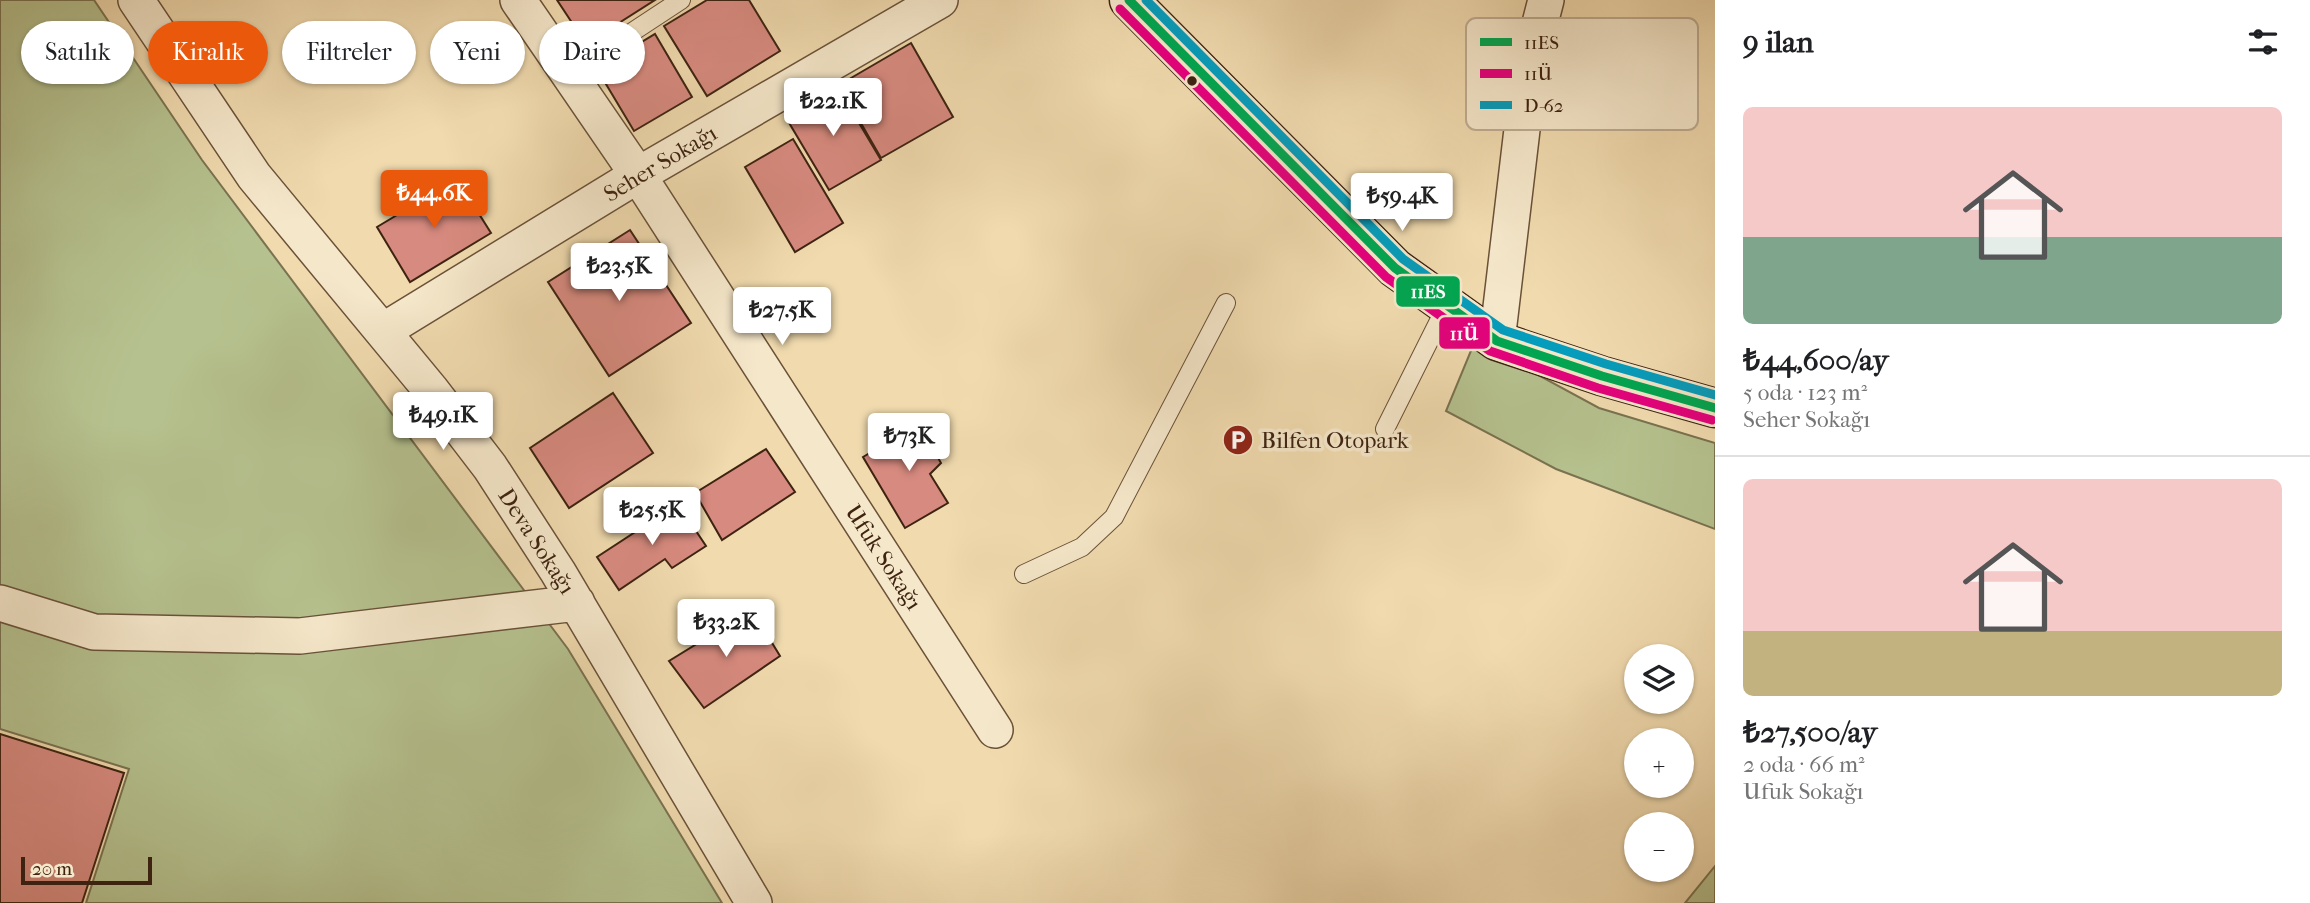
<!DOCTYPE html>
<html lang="tr">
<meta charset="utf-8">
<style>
:root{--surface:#fff;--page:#f6f6f6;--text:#202124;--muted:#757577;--line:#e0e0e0;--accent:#ea580c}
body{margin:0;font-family:"IM FELL French Canon",serif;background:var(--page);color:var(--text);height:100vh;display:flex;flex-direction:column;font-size:26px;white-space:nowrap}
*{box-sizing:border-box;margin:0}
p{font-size:23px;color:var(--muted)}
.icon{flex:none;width:38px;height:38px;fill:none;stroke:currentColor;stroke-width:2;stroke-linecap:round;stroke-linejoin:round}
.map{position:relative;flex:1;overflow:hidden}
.sheet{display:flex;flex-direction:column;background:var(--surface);width:595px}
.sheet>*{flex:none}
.banner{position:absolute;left:21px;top:21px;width:665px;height:63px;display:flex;gap:14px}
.controls{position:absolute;left:1624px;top:644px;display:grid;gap:14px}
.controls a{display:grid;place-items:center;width:70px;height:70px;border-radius:50%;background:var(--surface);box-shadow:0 2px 5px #0004;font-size:35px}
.scale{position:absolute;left:21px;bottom:18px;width:131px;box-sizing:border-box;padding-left:7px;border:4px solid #3e2311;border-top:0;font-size:19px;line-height:24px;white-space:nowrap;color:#3e2311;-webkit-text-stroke:5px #f5e7ca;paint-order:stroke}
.price{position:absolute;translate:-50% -60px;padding:0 16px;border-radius:7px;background:#fff;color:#222;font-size:23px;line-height:46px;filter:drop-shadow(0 2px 4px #0008)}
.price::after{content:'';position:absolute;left:50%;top:42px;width:21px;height:16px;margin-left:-10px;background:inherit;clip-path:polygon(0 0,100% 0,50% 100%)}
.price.on{background:var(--accent);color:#fff}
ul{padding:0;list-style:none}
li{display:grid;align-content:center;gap:14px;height:371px;padding:0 28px}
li+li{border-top:2px solid var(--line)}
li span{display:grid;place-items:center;height:217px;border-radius:10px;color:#555}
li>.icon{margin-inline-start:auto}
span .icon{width:126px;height:126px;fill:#fffc;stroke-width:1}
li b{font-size:30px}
h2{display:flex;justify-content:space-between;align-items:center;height:84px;padding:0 28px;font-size:30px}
.pill{padding:0 24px;border-radius:32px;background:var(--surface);box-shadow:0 2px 5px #0004;font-size:24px;line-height:63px}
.pill.on{background:var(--accent);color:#fff}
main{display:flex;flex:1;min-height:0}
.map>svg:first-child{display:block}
</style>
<main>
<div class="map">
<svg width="1715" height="903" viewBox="0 0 1715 903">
<rect width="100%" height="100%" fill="#f0daae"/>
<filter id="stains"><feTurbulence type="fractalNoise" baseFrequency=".00286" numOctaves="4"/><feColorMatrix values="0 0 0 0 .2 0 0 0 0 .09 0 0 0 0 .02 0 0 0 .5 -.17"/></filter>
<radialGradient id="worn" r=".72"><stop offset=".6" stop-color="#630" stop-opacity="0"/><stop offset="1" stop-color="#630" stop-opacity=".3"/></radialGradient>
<path fill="#b5c18e" stroke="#7a7250" stroke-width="2" d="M0,0H94L202,160L568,649L722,903H86L129,769L0,729Z
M1475,341L1599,408L1715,443V529L1556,469L1446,411Z
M1715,866V903H1685Z"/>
<path fill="#d78a7f" stroke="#3e2311" stroke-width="2" d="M557,0H655L586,44Z
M707,0H749L780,51L707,96L664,26Z
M655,34L692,97L634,131L597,69Z
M911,43L953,117L881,158L839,85Z
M837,86L881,160L829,190L785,116Z
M793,139L843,223L795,252L745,167Z
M457,179L491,233L410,282L377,227Z
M630,230L691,323L609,376L548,282Z
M613,393L653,453L569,508L530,448Z
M927,419L942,444L933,449L941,463L930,474L948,503L905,528L863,457Z
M766,449L795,492L722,540L695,493Z
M678,504L706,546L672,568L665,559L619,590L597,557Z
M752,610L780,656L704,708L669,661Z
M0,734L124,773L82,903H0Z"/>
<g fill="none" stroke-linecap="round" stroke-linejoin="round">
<g stroke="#6a5138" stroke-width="20">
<path id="lane" d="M570,73L681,0
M1385,429L1447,305
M1024,574L1082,547L1114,517L1226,303"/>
</g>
<g stroke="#6a5138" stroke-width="38">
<path id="street" d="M136,0L254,176L431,390L490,467L558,572L754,903
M518,0L638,175L995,730
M383,331L638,175L940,0
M1497,341L1530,62L1546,0
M0,603L94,632L300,636L577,603"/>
</g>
<g stroke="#3e2311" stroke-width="41">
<path id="secondary" d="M1129,0L1395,268L1497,341L1602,376L1715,408"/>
</g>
<use href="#lane" stroke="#f5e7ca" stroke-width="18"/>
<use href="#street" stroke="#f5e7ca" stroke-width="35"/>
<use href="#secondary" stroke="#f5e7ca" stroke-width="38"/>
<g stroke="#f5e7ca" stroke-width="14">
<path id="bus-1" d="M1129,0L1395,268L1497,341L1602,376L1715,408"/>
</g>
<g stroke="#f5e7ca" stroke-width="14">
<path id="bus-2" d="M1120,9L1386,277L1490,351L1598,388L1712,420"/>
</g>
<g stroke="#f5e7ca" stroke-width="14">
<path id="bus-3" d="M1146,0L1403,259L1503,330L1606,364L1715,395"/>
</g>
<use href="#bus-1" stroke="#00a651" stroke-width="9"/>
<use href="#bus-2" stroke="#e5007d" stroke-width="9"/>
<use href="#bus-3" stroke="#069cbb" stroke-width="9"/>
</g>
<defs>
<g id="parking-disc" transform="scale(1.575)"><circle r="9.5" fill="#8f2418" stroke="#f5e7ca"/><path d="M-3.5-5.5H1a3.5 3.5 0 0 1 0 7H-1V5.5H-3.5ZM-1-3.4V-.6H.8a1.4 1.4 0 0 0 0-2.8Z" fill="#fff"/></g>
</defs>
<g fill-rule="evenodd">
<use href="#parking-disc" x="1238" y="440"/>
</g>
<circle fill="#3e2311" stroke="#f5e7ca" stroke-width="2.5" cx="1192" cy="81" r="6"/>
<g text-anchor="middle" stroke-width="7" stroke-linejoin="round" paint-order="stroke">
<g font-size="23" fill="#3e2311" stroke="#f5e7ca">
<text transform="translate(660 163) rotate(-31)" y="8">Seher Sokağı</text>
<text transform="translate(537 541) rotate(57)" y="8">Deva Sokağı</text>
<text transform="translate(884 557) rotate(57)" y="8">Ufuk Sokağı</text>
</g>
<g font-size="23" fill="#3e2311" stroke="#f5e7ca" text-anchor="start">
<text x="1261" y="448">Bilfen Otopark</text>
</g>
</g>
<rect x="1466" y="18" width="232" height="112" rx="10" fill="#f5e7ca" stroke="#beac92" stroke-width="2"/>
<rect x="1480" y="38" width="32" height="8" fill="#00a651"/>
<rect x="1480" y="69" width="32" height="9" fill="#e5007d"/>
<rect x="1480" y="101" width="32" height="8" fill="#069cbb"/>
<g font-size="19" fill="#3e2311">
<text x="1524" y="49">11ES</text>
<text x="1524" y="80">11Ü</text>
<text x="1524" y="112">D-62</text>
</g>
<g stroke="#f5e7ca" stroke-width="2.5">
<rect x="1395" y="275" width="66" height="33" rx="7" fill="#00a651"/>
<rect x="1438" y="316" width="53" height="34" rx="7" fill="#e5007d"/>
</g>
<g font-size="19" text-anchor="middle" font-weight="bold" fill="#fff">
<text x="1428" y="298">11ES</text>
<text x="1464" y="340">11Ü</text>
</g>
<rect width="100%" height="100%" filter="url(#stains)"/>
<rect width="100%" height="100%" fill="url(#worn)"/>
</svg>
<div class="controls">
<a><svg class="icon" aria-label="layers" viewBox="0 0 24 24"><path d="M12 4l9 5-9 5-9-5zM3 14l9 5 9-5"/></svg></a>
<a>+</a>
<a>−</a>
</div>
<div class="scale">20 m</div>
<b class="price" style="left:833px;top:138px">₺22.1K</b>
<b class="price on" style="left:434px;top:230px">₺44.6K</b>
<b class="price" style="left:1402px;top:233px">₺59.4K</b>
<b class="price" style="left:619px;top:303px">₺23.5K</b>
<b class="price" style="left:782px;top:347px">₺27.5K</b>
<b class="price" style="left:443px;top:452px">₺49.1K</b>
<b class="price" style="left:909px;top:473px">₺73K</b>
<b class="price" style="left:652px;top:547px">₺25.5K</b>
<b class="price" style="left:726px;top:659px">₺33.2K</b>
<div class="banner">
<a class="pill">Satılık</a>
<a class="pill on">Kiralık</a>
<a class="pill">Filtreler</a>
<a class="pill">Yeni</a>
<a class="pill">Daire</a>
</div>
</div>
<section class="sheet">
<h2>9 ilan<svg class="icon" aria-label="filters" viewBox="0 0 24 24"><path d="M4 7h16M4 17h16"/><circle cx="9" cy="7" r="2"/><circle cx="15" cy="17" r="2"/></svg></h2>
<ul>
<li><span style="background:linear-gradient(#f6c9c9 60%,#7fa58c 0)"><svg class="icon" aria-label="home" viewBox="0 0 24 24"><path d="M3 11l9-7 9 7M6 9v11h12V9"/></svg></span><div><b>₺44,600/ay</b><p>5 oda · 123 m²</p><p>Seher Sokağı</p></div></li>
<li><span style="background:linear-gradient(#f6c9c9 70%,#c2b280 0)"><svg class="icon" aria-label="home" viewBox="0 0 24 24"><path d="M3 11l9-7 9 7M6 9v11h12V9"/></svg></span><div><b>₺27,500/ay</b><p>2 oda · 66 m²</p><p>Ufuk Sokağı</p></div></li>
</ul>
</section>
</main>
